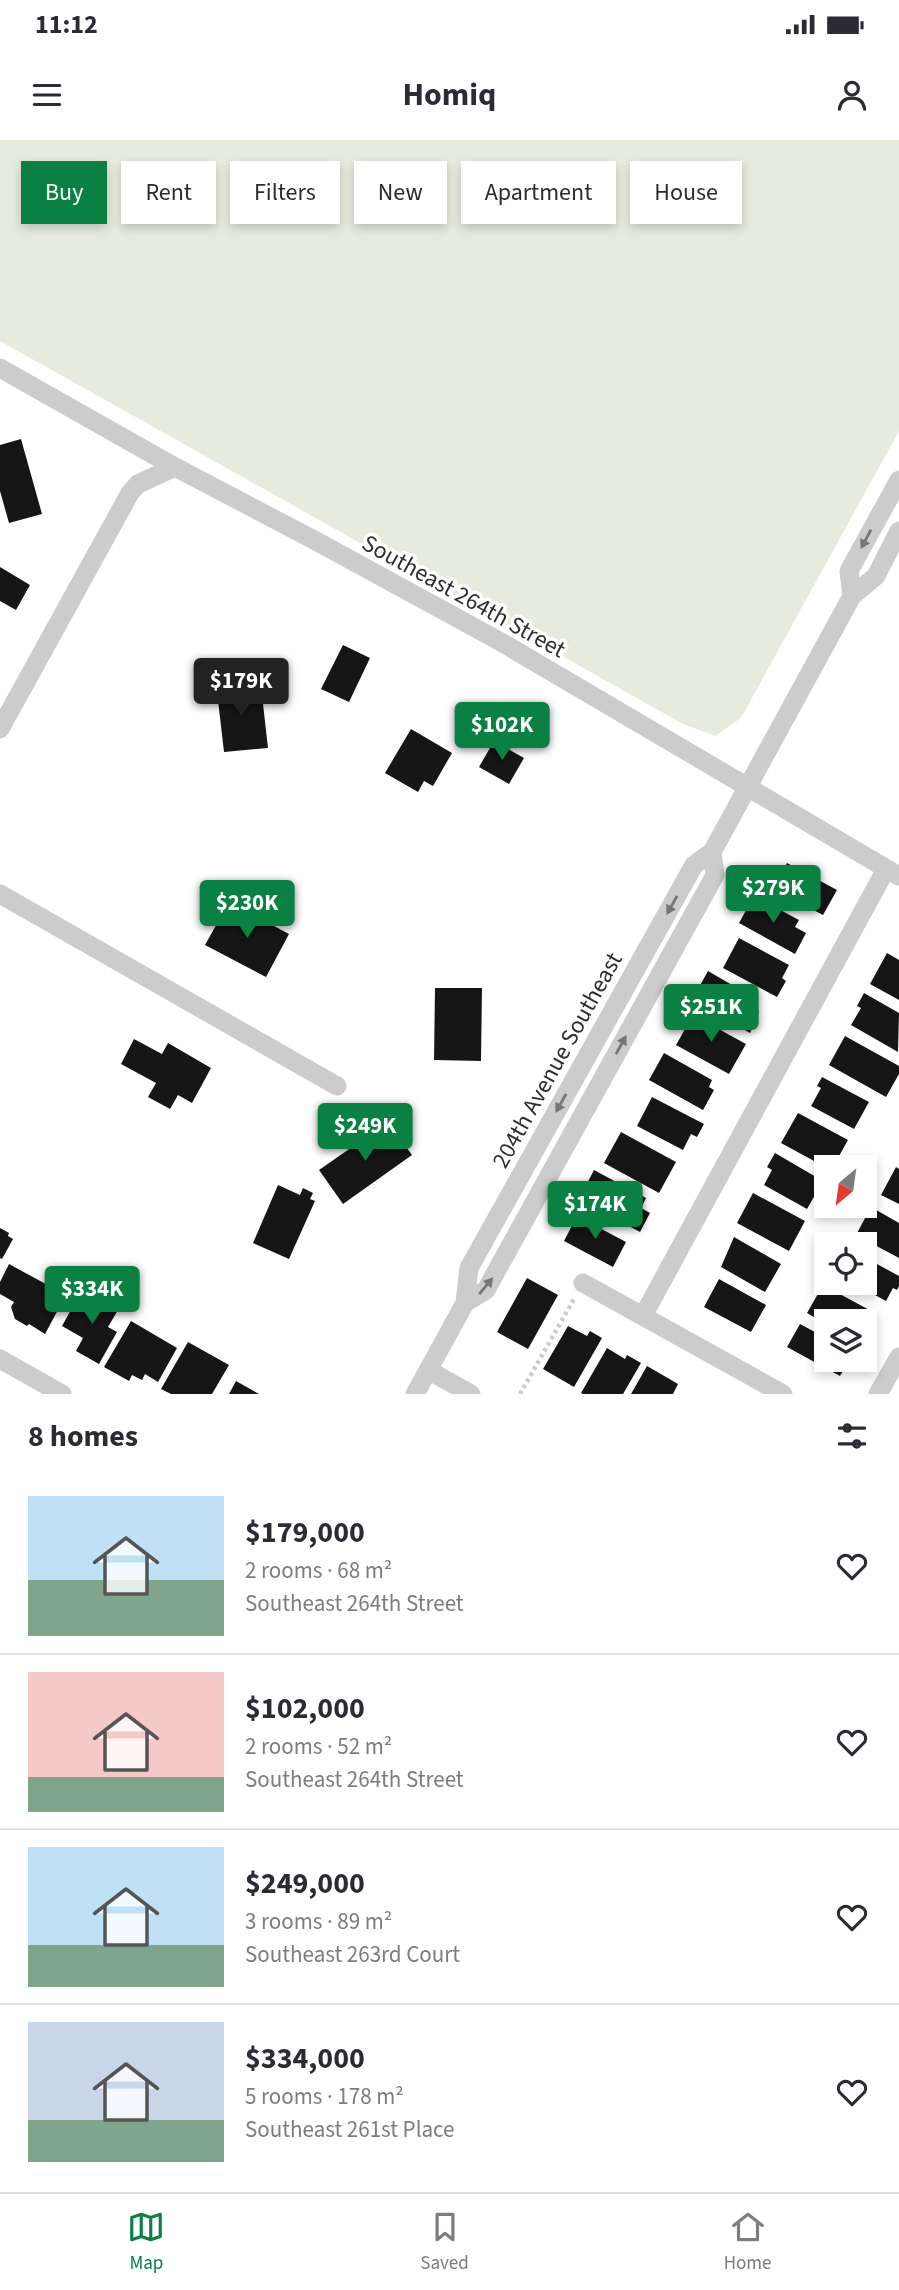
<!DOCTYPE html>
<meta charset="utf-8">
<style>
:root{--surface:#fff;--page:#f7f7f7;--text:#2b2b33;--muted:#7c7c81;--line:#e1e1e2;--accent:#0b8043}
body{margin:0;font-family:"Source Sans 3",sans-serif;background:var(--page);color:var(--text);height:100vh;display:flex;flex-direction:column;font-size:26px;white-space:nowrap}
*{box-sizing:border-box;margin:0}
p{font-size:23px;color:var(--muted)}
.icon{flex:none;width:38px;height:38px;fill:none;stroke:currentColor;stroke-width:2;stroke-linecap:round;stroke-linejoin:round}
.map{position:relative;height:1254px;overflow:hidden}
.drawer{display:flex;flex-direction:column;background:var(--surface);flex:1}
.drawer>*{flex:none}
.guide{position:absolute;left:21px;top:21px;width:858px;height:63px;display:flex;gap:14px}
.needle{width:46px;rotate:209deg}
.fabs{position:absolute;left:814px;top:1015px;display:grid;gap:14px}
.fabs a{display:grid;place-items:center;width:63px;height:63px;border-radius:0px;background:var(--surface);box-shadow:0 4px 10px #0003;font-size:35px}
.price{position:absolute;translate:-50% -60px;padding:0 16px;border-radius:7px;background:var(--accent);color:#fff;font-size:23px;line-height:46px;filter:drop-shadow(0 2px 4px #0008)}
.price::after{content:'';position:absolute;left:50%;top:42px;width:21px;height:16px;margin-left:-10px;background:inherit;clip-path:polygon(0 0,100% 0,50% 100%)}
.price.selected{background:#222;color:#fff}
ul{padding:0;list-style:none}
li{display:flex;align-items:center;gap:21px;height:175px;padding:0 28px}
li+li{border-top:2px solid var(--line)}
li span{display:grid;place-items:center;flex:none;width:196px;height:140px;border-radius:0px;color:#555}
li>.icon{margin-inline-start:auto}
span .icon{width:84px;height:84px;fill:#fffc;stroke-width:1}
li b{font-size:30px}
h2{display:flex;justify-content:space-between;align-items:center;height:84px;padding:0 28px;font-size:30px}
.chip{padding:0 24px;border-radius:0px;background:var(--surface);box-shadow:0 4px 10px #0003;font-size:24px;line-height:63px}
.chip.selected{background:var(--accent);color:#fff}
.status{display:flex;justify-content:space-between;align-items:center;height:49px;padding:0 35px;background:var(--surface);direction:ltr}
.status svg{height:19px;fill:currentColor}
header{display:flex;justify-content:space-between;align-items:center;height:91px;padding:0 28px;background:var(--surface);font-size:32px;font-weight:700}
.tabs{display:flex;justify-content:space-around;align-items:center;height:98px;border-top:2px solid var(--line);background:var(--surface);font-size:19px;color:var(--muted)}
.tabs a{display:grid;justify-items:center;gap:4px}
.tabs .selected{color:var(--accent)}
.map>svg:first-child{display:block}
</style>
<div class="status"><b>11:12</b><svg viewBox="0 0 49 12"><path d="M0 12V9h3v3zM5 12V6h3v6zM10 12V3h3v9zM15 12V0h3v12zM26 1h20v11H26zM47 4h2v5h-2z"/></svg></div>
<header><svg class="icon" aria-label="menu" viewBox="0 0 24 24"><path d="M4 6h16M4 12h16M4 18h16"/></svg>Homiq<svg class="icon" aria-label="person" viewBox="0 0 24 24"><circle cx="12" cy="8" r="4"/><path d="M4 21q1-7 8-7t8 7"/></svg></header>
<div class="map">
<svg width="899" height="1254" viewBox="0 0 899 1254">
<rect width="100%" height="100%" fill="#fff"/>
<path fill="#e7ebdd" d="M0,0H899V291L741,578L715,596L683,584L0,201Z"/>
<path fill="#161616" d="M21,299L42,374L9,383L0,351V305Z
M0,427L30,445L16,470L0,461Z
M343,505L370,518L349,562L321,549Z
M246,540L248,556L262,555L268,608L224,612L216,543Z
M411,589L452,613L433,646L424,641L418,652L385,633Z
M494,601L524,618L509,644L479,627Z
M787,723L837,750L823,775L773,749Z
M754,756L799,780L795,787L806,793L795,814L739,783Z
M229,762L289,794L266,837L205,805Z
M739,798L789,825L782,838L786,841L777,857L723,828Z
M887,813L899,820V860L870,844Z
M708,831L756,859L751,866L759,871L750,893L692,860Z
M435,848H482L481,921L434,920Z
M864,853L899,873L898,912L851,885L861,868L857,866Z
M693,875L746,904L729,934L676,905Z
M845,896L899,926V934L886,957L829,925Z
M134,899L162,914L168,903L211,928L192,963L178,955L170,969L148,957L156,943L121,924Z
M664,913L712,940L709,947L714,950L703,970L649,940Z
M822,937L869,962L854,989L811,966L821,948L817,946Z
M652,957L704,984L697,997L691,994L683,1010L637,986Z
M798,973L848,1000L833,1027H825L781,1003Z
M388,982L412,1015L343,1064L319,1030Z
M621,992L676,1022L659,1053L604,1023Z
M775,1013L823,1041L807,1069L764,1045L772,1030L767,1027Z
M896,1027L899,1029V1064L881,1055Z
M594,1030L646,1058L641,1068L650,1073L640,1092L579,1059Z
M278,1045L300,1055L303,1048L313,1053L310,1059L315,1061L289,1119L253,1103Z
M753,1053L805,1081L789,1111L737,1083Z
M871,1067L899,1083V1118L856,1095Z
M577,1076L626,1102L613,1127L564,1101Z
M0,1088L9,1093L8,1096L13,1099L2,1119L0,1118Z
M734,1097L781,1124L765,1152L721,1127Z
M864,1117L899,1136V1146L897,1150L893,1148L886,1161L853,1143H864Z
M9,1124L66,1155L45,1194L29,1184L27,1186L15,1179L11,1167L14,1162L0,1154V1142Z
M527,1138L558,1155L528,1209L497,1192Z
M719,1139L766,1165L751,1192L704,1167Z
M823,1145L875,1173L864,1192V1181H826V1184L807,1173Z
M82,1150L118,1170L108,1187L117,1192L99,1224L76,1211L83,1198L62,1186Z
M131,1181L177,1208L158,1242L145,1234L142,1240L132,1235L129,1241L104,1227Z
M800,1184L826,1198V1220H849L840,1236L787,1207Z
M568,1186L587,1196L590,1191L602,1198L574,1247L543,1229Z
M188,1202L229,1225L212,1254H171L161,1249Z
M607,1208L625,1219L627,1215L641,1223L623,1254H583L581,1253Z
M647,1226L678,1244L673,1254H631Z
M236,1241L259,1254H229Z"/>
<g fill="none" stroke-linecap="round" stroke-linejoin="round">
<path stroke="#ccc" stroke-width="4.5" stroke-dasharray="3.5 3.5" stroke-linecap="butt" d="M520,1254L574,1159"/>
<path stroke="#ccc" stroke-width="19" d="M0,228L175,327L316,401L501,502L899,736
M899,340L849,431L852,456L876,436L899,391
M0,589L130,353L138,344L175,327
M712,712L715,735L486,1150L465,1163L469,1128L694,725L712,712L852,456
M0,754L337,946
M583,1143L783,1254
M643,1176L886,729
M0,1219L62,1254
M428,1230L471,1254
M415,1254L465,1163
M878,1254L899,1217"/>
</g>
<defs><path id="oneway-solid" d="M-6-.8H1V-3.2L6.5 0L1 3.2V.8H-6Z" transform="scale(1.75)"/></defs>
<g fill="#767676">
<use href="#oneway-solid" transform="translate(866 399) rotate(118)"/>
<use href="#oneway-solid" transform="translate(672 765) rotate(119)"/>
<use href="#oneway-solid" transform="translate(621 905) rotate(-61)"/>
<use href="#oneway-solid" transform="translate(561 963) rotate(119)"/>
<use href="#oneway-solid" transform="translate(486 1146) rotate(-50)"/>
</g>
<g text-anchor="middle" stroke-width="7" stroke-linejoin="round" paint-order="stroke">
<g font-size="24" fill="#2f2f2f" stroke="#fff">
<text transform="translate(464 456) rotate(29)" y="8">Southeast 264th Street</text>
<text transform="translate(557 920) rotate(-61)" y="8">204th Avenue Southeast</text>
</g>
</g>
</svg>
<div class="fabs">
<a><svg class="needle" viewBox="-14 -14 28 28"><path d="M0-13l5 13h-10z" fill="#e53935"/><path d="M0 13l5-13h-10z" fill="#7c7c81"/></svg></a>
<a><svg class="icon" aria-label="locate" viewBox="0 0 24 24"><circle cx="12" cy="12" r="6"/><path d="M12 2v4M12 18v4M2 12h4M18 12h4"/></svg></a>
<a><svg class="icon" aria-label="layers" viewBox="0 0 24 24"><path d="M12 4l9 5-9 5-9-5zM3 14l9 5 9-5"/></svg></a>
</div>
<b class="price selected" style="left:241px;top:578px">$179K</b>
<b class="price" style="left:502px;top:622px">$102K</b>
<b class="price" style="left:773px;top:785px">$279K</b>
<b class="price" style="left:247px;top:800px">$230K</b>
<b class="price" style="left:711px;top:904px">$251K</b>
<b class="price" style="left:365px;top:1023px">$249K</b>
<b class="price" style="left:595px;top:1101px">$174K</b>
<b class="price" style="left:92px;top:1186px">$334K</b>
<div class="guide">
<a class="chip selected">Buy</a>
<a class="chip">Rent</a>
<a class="chip">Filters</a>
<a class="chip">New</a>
<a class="chip">Apartment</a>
<a class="chip">House</a>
</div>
</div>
<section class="drawer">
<h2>8 homes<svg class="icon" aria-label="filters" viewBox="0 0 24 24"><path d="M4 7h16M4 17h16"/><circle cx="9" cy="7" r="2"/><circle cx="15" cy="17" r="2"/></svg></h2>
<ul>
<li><span style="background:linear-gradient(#bfe0f5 60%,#7fa58c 0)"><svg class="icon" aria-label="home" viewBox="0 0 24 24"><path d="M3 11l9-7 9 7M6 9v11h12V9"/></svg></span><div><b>$179,000</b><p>2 rooms · 68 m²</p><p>Southeast 264th Street</p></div><svg class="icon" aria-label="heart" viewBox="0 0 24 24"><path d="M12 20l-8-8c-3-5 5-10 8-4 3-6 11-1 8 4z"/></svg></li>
<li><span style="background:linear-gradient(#f6c9c9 75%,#7fa58c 0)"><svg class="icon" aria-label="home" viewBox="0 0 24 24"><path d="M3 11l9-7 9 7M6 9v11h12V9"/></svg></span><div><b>$102,000</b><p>2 rooms · 52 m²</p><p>Southeast 264th Street</p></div><svg class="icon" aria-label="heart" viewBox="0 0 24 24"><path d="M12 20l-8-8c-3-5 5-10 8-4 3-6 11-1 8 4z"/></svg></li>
<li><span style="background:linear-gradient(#bfe0f5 70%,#7fa58c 0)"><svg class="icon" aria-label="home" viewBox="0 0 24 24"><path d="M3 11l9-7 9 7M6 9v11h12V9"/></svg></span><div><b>$249,000</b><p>3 rooms · 89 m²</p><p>Southeast 263rd Court</p></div><svg class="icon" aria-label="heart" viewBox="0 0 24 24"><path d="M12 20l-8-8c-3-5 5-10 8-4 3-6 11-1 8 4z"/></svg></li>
<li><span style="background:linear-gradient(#c9d6e8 70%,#7fa58c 0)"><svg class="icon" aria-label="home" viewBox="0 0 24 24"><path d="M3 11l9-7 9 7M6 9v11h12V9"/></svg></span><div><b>$334,000</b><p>5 rooms · 178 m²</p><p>Southeast 261st Place</p></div><svg class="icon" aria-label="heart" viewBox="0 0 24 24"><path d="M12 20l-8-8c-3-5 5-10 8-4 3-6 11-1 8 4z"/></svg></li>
</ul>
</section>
<nav class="tabs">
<a class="selected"><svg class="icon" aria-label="map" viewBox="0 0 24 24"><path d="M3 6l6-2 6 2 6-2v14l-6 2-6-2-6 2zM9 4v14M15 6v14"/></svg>Map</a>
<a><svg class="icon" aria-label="saved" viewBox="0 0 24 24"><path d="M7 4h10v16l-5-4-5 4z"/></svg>Saved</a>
<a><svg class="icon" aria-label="home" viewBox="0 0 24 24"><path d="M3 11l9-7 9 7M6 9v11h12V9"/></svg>Home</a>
</nav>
